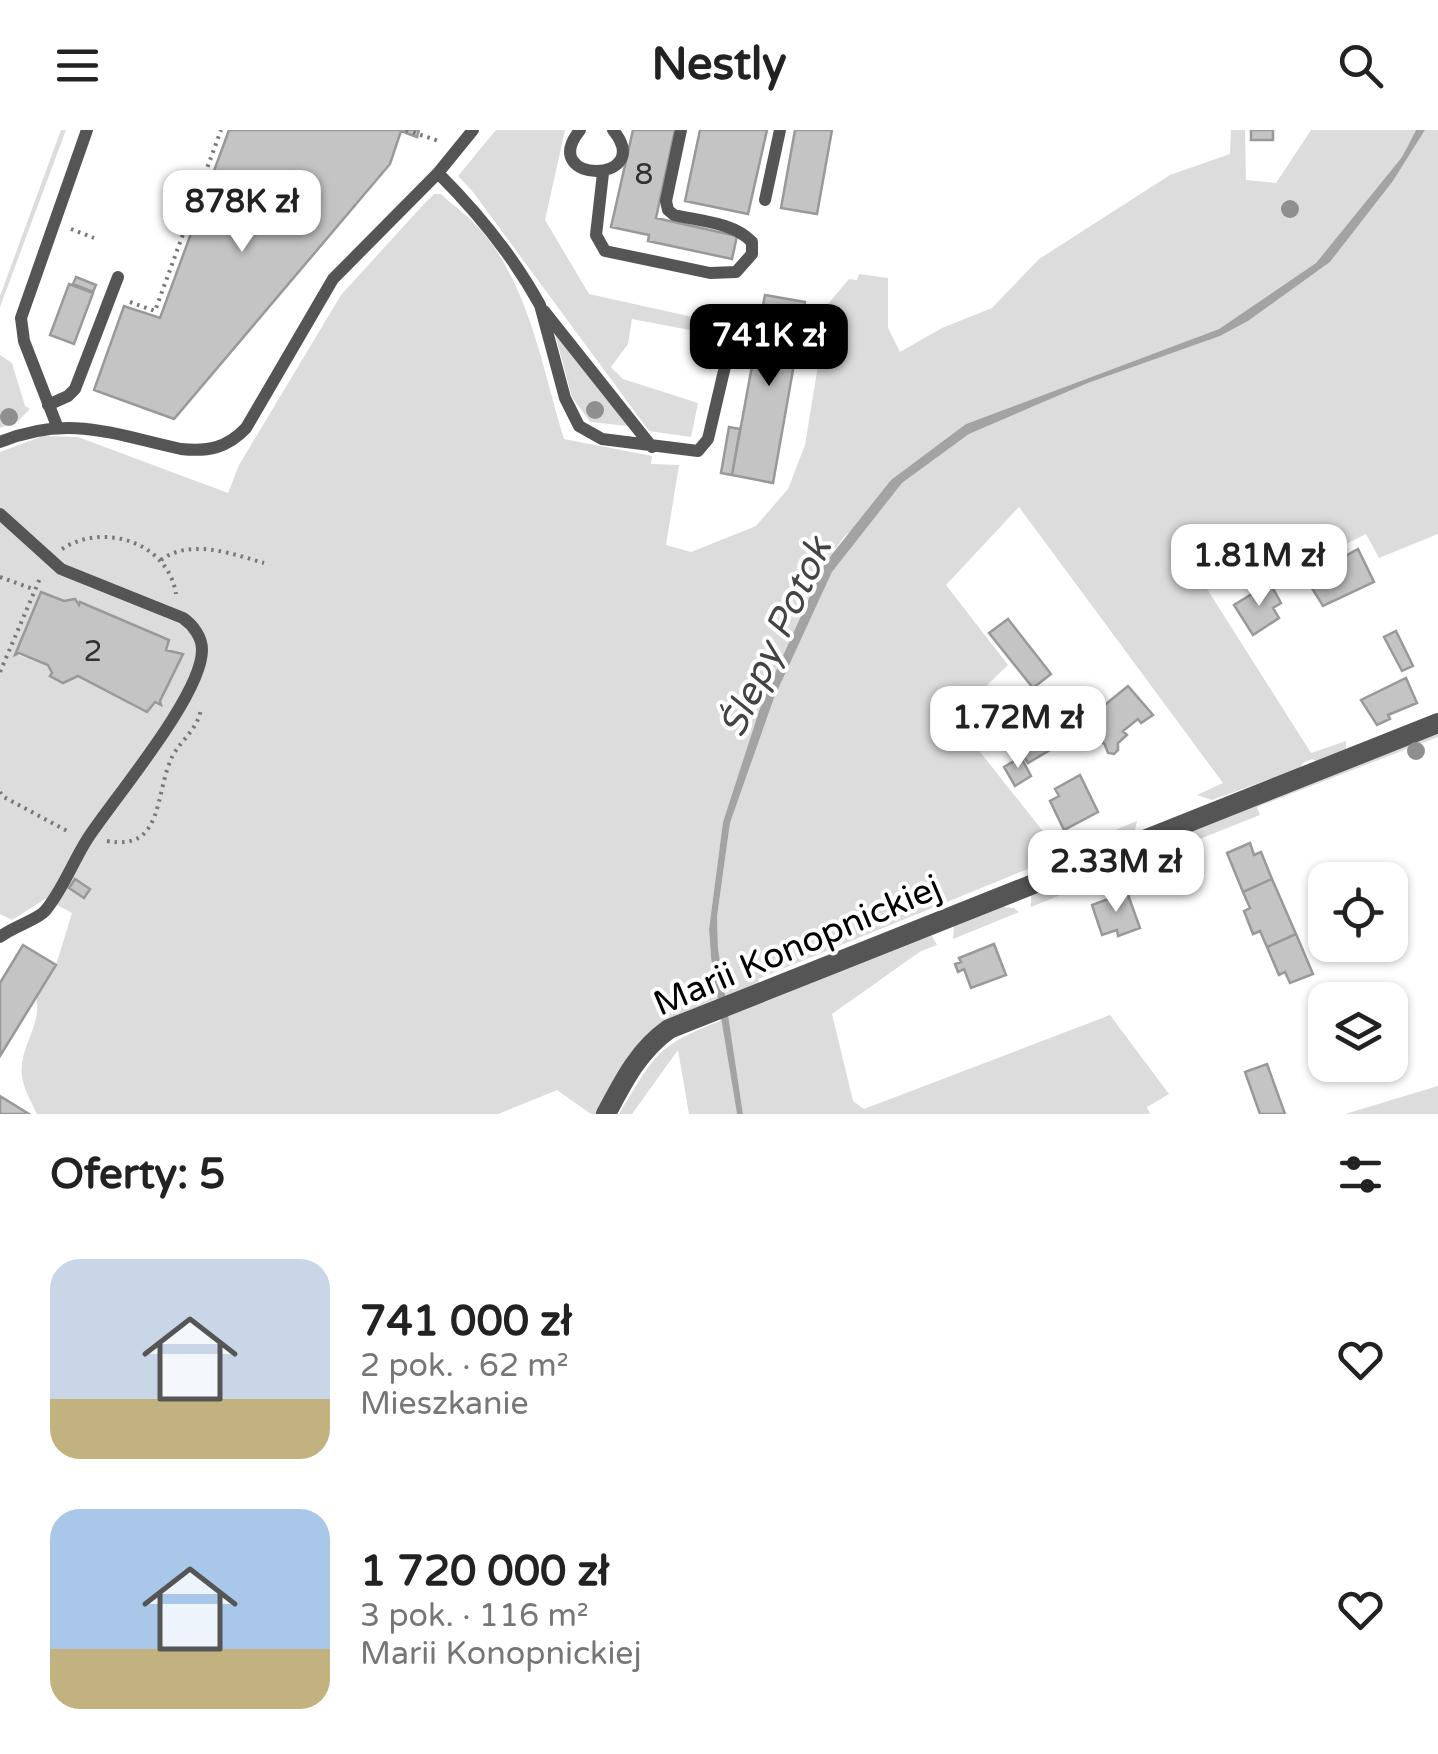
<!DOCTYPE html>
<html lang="pl">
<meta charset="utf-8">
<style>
:root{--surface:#fff;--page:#f2f2f2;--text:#222;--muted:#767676;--accent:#000}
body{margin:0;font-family:"Varela Round",sans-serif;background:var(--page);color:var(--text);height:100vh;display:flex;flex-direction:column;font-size:38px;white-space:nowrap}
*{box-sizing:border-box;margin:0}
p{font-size:32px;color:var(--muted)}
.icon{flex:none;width:55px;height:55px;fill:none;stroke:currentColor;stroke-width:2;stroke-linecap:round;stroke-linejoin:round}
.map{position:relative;height:984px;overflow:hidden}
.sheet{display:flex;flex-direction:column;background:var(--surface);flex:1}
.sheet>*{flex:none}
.buttons{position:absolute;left:1308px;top:732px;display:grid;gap:20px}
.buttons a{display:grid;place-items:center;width:100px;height:100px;border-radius:20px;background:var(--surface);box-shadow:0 2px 8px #0004;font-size:50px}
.price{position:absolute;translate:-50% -85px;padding:0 22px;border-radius:20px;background:#fff;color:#222;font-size:32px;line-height:65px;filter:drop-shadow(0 2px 5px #0008)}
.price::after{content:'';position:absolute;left:50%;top:60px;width:30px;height:22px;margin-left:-15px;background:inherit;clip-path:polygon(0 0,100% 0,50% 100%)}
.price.on{background:var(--accent);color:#fff}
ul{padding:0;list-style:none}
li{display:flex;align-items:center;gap:30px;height:250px;padding:0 50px}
li span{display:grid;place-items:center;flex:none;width:280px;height:200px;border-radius:30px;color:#555}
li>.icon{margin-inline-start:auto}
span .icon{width:120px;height:120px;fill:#fffc;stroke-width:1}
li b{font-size:42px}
h2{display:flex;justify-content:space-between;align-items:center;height:120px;padding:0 50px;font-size:42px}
header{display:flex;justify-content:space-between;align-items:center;height:130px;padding:0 50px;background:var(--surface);font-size:45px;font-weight:700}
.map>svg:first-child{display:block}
</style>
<header><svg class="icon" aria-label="menu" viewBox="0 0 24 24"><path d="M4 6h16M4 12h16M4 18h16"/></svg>Nestly<svg class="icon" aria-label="search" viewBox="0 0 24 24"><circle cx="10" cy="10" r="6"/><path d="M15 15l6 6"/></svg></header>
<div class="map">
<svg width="1438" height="984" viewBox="0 0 1438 984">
<rect width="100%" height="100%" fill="#fff"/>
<path fill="#dcdcdc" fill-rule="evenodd" d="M61,0H66L0,177V166Z
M496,0H565L545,90L589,164L697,188L695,201L632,189L628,214L611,237L623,249L698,273L691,307L649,301L473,62L458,46Z
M1231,0H1245L1246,50L1276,53L1311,0H1416L1402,27L1316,133L1219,199L966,294L844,407L825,433L762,572L723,693L709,799L711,828L737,984H689L678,920L632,984H619C654,927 655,916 720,891L716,869C642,899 631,914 596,984H591L557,960L498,984H37C32,973 23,958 22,946C18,918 43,895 36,867L56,835L72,783L45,769L12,790L0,784V322L43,306L78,307L228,363L239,335L341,165L423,75L434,64H441C452,75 466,84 476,95C529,151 542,238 564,309L652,326L651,334L679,335L666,415L691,422L756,396L788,359L805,315L828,174L849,149L857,150L859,144L888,148V198L900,222L942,198L992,178L1039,129L1170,45L1230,24ZM42,462L64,471L75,469L79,475L169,510L166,520L179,525L160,571L161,575L155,572L147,581L78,546L65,553L55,546L52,548L48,535L15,524Z
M1425,0H1438V404L1379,428L1366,404L1338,418L1335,413L1280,440L1262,412L1202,451L1311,623L1346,611V620L1317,631L1312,629L1303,633L1300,638L1212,670L1197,665L1223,653L1019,377L946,455L1008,535L953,588L1062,725L758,849L765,872L923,807L932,806L937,815L921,821L832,884L853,971L864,979L1110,885L1169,964L1147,977L1150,984H743L718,818L717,787L730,693L774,568L832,442L902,353L969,304L1088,253L1220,206L1248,191L1330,132L1393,51Z
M555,204L628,296L590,292L572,267Z
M0,225L12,233L25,276L30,279L17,292L0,298Z
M1438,601V607L1257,677L1260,685L1187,714L1188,703Z
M1137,691L1134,704L1081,723L1074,717Z
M1159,713L1168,721L1031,777V765Z
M1002,777L1014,778L1019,782L953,809L954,796Z
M1438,956V984H1345Z"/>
<path fill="#a3a3a3" d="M1416,0H1425L1393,51L1330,132L1248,191L1220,206L1088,253L969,304L902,353L832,442L774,568L730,693L717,787L718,818L743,984H737L711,828L709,799L723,692L762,572L825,433L891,350L966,294L1219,199L1316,133L1402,27Z"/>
<path fill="#c4c4c4" stroke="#999" stroke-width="2.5" d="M229,0H419L417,7L401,1L390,34L174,289L94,260L124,176L160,188Z
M633,0H675L656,88L737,106L732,129L648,111L649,105L611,97Z
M700,0H767L748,84L685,71Z
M795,0H832L817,84L781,78Z
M1251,0H1273V10H1251Z
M76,147L96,155L93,162L73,154Z
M69,154L93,163L74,214L50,205Z
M765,165L805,172L773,353L732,345Z
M729,297L740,299L732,345L721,343Z
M1358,419L1374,452L1323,476L1302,442L1333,425L1338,430Z
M1270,453L1281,473L1273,478L1279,488L1253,505L1234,475Z
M41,462L64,471L75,469L79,475L80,472L169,510L166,520L183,524L160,571L161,575L155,572L147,582L78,546L63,553L50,546L52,543L48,535L19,523L15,525Z
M1008,489L1051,544L1033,558L989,503Z
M1396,501L1413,536L1402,541L1384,507Z
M1406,548L1417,573L1388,585L1390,589L1377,595L1361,570Z
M1128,556L1153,585L1141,593L1138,589L1123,601L1127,605L1118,613V620L1114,624L1108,623L1105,615L1085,591Z
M1045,599L1055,617L1028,633L1017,616Z
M1021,627L1031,646L1015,656L1004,637Z
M1080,645L1098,682L1064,700L1050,671L1059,666L1055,659Z
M1250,713L1254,725L1261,722L1272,749L1243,762L1227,723Z
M75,749L90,759L84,768L69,758Z
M1272,749L1296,804L1267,817L1260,801L1253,804L1244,781L1250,778L1243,762Z
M1127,762L1140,798L1118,806L1117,800L1102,805L1092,775Z
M1296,804L1313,844L1290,853L1285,842L1279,845L1267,817Z
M994,814L1006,845L971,858L964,839L958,842L955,834L961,832L959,828Z
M23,815L56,835L0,926V853Z
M1267,934L1285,984H1260L1245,942Z
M0,966L29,984H0Z"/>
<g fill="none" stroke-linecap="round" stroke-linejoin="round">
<path stroke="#777" stroke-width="4" stroke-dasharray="2.5 5" stroke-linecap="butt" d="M406,0L439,11
M71,99L94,108
M130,172L155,181L221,0
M62,419C103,392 168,412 176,464
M161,430C190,408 233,424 264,433
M0,447L33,459
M0,542L41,446
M0,662L2,666L69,702
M107,711C165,722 154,662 173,625C183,608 197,600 201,579"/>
<path stroke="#555" stroke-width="12" d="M580,0C536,55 657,54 613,0
M438,43C478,83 512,124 540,175L565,268L579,296L602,309L698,321L708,309L734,198
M603,43L596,105L605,121L710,143L736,142L752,124V112C733,92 699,91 674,85L668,80L666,71L681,0
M765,70L780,0
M544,181L652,317
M48,275L68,266L75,259L118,147
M57,296L24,211L21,188L87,0
M0,312C69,284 112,304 181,319C208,322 227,318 246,298L333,149L438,43L473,0
M0,384L61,439L183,488C193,495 202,507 202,520C202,565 115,667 88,708C73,731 63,760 45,781C37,790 12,797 0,807"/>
<path stroke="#555" stroke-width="20" d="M606,984C623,952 638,921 669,899L1438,593"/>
</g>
<g fill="#8f8f8f">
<circle cx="1290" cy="79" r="9"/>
<circle cx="595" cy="280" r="9"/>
<circle cx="9" cy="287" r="9"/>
<circle cx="1416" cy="621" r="9"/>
</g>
<g text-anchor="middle" stroke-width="8" stroke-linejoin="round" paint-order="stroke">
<g font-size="30" fill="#313131">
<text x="644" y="54">8</text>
<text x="93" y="531">2</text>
</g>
<g font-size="35" fill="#000" stroke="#fff">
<text transform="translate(797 815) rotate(-23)" y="12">Marii Konopnickiej</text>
</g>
<g font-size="38" font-style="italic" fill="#444" stroke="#fff">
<text transform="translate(775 507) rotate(-65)" y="13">Ślepy Potok</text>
</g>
</g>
</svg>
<div class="buttons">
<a><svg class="icon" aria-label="locate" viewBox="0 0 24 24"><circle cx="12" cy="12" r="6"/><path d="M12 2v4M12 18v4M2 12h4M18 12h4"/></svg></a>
<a><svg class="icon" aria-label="layers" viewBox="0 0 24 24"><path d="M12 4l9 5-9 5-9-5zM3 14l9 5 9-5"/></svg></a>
</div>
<b class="price" style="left:242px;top:125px">878K zł</b>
<b class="price on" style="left:769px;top:259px">741K zł</b>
<b class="price" style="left:1259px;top:479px">1.81M zł</b>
<b class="price" style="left:1018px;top:641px">1.72M zł</b>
<b class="price" style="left:1116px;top:785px">2.33M zł</b>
</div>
<section class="sheet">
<h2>Oferty: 5<svg class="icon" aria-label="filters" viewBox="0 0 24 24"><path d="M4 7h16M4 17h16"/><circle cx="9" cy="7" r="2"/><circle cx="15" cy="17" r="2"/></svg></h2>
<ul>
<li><span style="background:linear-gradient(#c9d6e8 70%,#c2b280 0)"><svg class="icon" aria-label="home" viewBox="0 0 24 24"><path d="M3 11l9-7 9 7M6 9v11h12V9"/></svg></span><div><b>741 000 zł</b><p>2 pok. · 62 m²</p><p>Mieszkanie</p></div><svg class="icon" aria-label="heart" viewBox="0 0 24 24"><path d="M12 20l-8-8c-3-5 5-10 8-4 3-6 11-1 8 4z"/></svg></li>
<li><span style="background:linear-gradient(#a9c7e8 70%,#c2b280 0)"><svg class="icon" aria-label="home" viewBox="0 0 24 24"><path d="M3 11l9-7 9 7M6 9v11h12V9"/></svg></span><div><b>1 720 000 zł</b><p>3 pok. · 116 m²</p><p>Marii Konopnickiej</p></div><svg class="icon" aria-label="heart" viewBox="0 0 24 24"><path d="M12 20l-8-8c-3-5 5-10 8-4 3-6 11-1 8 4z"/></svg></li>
</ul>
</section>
